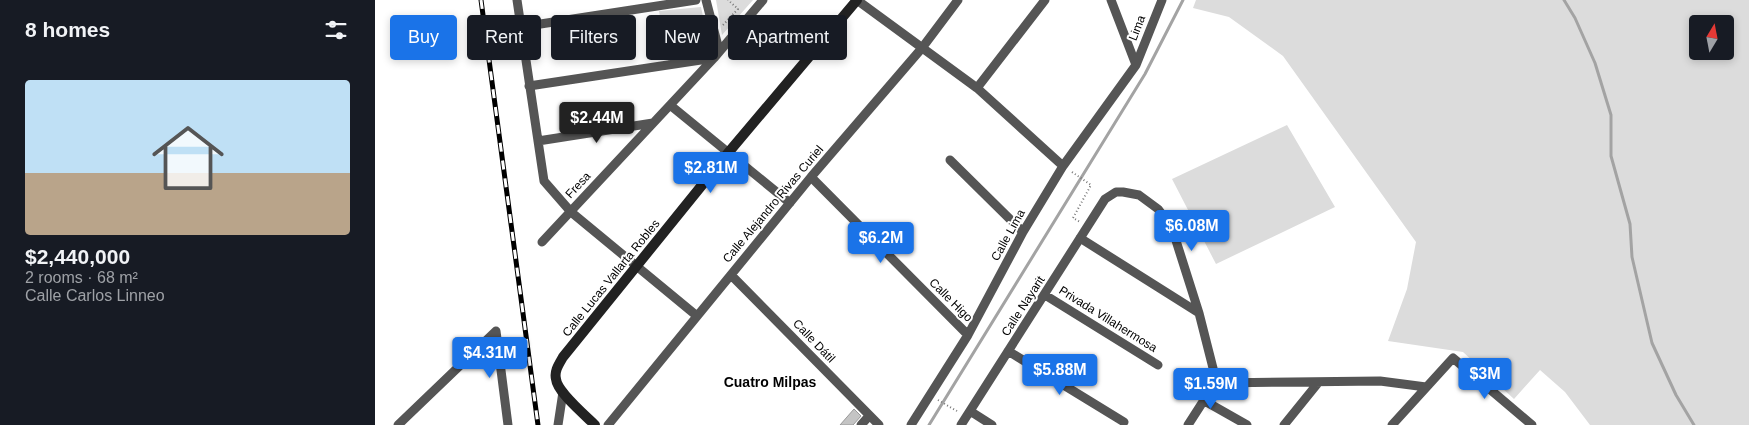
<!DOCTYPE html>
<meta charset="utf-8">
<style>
:root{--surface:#171b24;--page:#20242c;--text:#f1f3f6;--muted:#9ea1a6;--line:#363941;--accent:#1a73e8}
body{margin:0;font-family:Arial,sans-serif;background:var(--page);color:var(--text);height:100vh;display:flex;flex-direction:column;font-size:19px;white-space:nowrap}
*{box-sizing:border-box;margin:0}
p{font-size:16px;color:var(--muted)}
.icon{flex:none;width:28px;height:28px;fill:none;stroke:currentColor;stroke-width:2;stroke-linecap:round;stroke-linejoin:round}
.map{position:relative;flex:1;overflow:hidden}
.sheet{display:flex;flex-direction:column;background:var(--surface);width:375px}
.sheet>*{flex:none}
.top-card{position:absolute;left:15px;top:15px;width:475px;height:45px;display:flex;gap:10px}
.needle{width:32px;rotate:10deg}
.tools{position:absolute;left:1314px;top:15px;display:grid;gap:10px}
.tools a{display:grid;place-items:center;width:45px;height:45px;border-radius:5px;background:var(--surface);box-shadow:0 2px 8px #0003;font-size:25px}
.price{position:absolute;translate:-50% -42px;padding:0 11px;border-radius:5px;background:var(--accent);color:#fff;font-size:16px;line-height:32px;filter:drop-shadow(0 1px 2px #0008)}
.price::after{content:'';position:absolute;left:50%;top:30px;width:15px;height:11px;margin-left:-8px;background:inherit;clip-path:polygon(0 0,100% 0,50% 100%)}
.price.current{background:#222;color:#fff}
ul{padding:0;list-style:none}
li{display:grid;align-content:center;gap:10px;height:265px;padding:0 25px}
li+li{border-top:1px solid var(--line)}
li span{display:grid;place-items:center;height:155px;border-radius:5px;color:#555}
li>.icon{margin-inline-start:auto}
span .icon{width:90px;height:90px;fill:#fffc;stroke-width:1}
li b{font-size:21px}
h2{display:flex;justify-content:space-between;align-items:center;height:60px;padding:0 25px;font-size:21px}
.chip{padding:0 18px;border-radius:5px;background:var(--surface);box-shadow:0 2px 8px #0003;font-size:18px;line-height:45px}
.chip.current{background:var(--accent);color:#fff}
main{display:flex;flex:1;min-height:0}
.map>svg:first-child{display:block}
</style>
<main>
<section class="sheet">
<h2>8 homes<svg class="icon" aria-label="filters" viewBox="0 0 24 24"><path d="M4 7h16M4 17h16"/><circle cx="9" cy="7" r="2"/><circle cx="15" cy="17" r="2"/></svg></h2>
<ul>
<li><span style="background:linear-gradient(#bfe0f5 60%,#b9a48a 0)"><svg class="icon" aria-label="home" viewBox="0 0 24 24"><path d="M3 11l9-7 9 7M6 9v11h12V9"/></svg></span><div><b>$2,440,000</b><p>2 rooms · 68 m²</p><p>Calle Carlos Linneo</p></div></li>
</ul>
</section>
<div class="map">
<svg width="1374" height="425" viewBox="0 0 1374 425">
<rect width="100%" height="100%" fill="#fff"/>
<path fill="#dcdcdc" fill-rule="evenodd" d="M341,0H378L347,35Z
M821,0H1374V425H1215L1190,392L1165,370L1139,399L1088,352L1013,341L1032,289L1041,242L908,56L854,17L818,8ZM1322,24H1350V51H1322Z
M326,7L336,55L293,61L284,11Z
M912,125L960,207L841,264L797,179Z"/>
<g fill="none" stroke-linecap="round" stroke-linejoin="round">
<path stroke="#a3a3a3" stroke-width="3" d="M1189,0L1200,18L1220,63L1236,115V156L1255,224L1257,257L1277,343L1301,395L1319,425
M554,425L770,74L808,0"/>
</g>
<path fill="#c4c4c4" stroke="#999" d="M479,409L486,416L478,425H465Z"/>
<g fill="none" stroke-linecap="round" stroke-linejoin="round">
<path stroke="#777" stroke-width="2" stroke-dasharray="1 2.5" stroke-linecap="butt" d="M348,25L363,9L353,0
M697,172L716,185L698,218L705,222
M563,400L582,411"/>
<path stroke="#555" stroke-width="9" d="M142,0L169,181L196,212L322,316
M331,0L344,50
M482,0L602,88L688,166
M736,0L761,65
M146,27L321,0
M154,86L339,58
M602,88L670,0
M295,105L415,203
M163,141L278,123
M575,160L648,232
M436,177L593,335
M705,238L824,313
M167,242L339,58L388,0
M356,275L504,425
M670,295L783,365
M121,331L133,425
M633,351L749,422
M840,383L1005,381L1051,387
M828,400L872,425
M595,411L617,425
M23,425L121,331
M183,425L188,392
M233,425L436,177L547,48L583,0
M486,425L494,416
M536,425L593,335L648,232L688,166L761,65L787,0
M586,425L730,199L741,192H748L764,195L783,209L797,228L824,313L839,372L840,383L813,425
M909,425L943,383
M1017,425L1078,358L1157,425"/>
<path stroke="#222" stroke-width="10" d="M220,425C210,415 182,392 181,379C179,371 184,364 188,357L353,153L482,0"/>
<g stroke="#000" stroke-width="5">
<path id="rail" d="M106,0L163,425"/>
</g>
<use href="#rail" stroke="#fff" stroke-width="3" stroke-dasharray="9" stroke-linecap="butt"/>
</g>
<g text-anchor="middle" stroke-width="4" stroke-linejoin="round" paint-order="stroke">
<g font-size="12" fill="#000" stroke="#fff">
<text transform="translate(762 28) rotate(-69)" y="4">Lima</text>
<text transform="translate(203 185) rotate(-47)" y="4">Fresa</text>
<text transform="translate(398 204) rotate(-50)" y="4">Calle Alejandro Rivas Curiel</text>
<text transform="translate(633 235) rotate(-61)" y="4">Calle Lima</text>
<text transform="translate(236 278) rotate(-51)" y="4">Calle Lucas Vallarta Robles</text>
<text transform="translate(576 300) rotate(45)" y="4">Calle Higo</text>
<text transform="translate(648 306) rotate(-57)" y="4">Calle Nayarit</text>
<text transform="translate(733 319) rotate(32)" y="4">Privada Villahermosa</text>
<text transform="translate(439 341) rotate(46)" y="4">Calle Dátil</text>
</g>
<g font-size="14" font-weight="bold" fill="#000" stroke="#fff">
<text x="395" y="387">Cuatro Milpas</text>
</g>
</g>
</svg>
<div class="tools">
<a><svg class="needle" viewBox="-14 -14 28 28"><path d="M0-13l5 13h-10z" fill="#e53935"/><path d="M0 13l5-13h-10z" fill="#9ea1a6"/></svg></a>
</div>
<b class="price current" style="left:222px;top:144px">$2.44M</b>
<b class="price" style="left:336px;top:194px">$2.81M</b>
<b class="price" style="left:817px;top:252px">$6.08M</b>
<b class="price" style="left:506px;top:264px">$6.2M</b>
<b class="price" style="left:115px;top:379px">$4.31M</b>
<b class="price" style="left:685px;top:396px">$5.88M</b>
<b class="price" style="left:1110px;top:400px">$3M</b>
<b class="price" style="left:836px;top:410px">$1.59M</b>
<div class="top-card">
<a class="chip current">Buy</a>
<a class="chip">Rent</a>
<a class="chip">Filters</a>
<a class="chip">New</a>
<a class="chip">Apartment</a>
</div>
</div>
</main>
